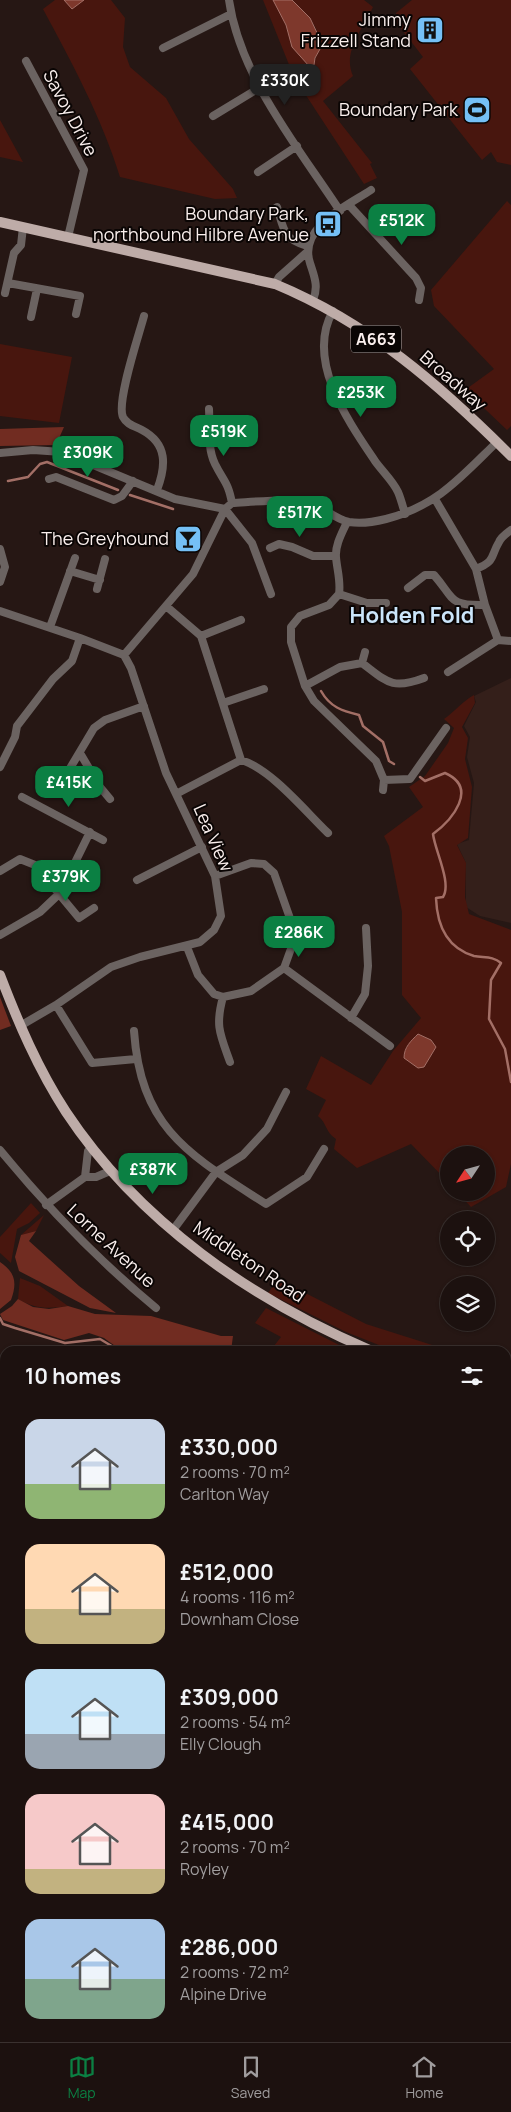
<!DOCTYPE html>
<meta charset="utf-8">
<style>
:root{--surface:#1c110f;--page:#291f1d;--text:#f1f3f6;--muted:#a09d9e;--line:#3a312f;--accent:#0b8043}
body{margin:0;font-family:Manrope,sans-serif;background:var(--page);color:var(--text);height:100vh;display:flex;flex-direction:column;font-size:19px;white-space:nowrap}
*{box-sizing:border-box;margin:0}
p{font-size:16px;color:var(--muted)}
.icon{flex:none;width:28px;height:28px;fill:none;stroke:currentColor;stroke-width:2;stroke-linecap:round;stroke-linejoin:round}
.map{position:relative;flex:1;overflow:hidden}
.side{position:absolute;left:0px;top:1346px;width:511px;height:696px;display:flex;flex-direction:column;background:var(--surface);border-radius:15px 15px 0 0;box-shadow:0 1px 4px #0004,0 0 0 1px var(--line)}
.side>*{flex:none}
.needle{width:32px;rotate:234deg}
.controls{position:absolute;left:440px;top:1146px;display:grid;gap:10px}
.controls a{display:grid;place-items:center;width:55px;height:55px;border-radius:50%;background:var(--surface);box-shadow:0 1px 4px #0004,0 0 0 1px var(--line);font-size:25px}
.price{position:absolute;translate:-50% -42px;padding:0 11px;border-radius:10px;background:var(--accent);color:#fff;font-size:16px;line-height:32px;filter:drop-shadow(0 1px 2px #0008)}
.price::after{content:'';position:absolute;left:50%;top:30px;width:15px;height:11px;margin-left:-8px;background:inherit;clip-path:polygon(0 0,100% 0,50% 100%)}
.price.active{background:#222;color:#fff}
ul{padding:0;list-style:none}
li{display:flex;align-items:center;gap:15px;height:125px;padding:0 25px}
li span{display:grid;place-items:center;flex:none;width:140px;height:100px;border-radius:15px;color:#555}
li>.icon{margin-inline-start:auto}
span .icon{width:60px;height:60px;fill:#fffc;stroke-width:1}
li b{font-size:21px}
h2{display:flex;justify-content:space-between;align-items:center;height:60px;padding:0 25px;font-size:21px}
.dock{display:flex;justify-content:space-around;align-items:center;height:70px;border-top:1px solid var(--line);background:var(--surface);font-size:14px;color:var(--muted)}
.dock a{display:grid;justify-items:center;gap:2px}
.dock .active{color:var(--accent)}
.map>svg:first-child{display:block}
</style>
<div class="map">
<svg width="511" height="2042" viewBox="0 0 511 2042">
<rect width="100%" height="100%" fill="#261714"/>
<path fill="#341f1a" d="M511,678V923L480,916L466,907V863L457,844L469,840L474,783L467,757L470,737L464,726L476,702L474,696Z"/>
<path fill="#48160e" d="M55,0H111L125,18L123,47L130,67L166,98L189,139L233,189L237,198L215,199L120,177C102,118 72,63 43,9Z
M263,0H273L275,2L286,25L289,36L315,62C315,56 319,53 320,47C321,27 305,13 292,0H364L373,7C363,29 342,52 353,76L323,101L372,163L370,164L377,178L364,184L294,77Z
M412,0H511V165L497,162L491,152L482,160L410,69L423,57L396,22V13Z
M0,120L23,162L0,157Z
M507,201L511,205V426L507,430L465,390L494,369L434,306L431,290Z
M0,344L72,357L59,423L0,416Z
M474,695L475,703L462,727L468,738L465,759L472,787L468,838L457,845L466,863L465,897L469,914L511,930V1164L506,1187L471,1207L458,1193L486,1192V1155H449V1183L411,1144L357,1168L334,1149L336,1139C325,1132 327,1123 318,1116L326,1100L306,1089L321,1056L371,1085L393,1051L421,1018L402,995V912L389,846L384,836L423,807L409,787L425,776L448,743L454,728L444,719C454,712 464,700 474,695Z
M31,1203L40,1213L29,1223L17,1229L11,1263L0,1253V1237Z
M44,1215L36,1231L21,1235Z
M20,1278L40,1286L68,1306C49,1309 34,1309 18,1299Z
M278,1279L366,1324L451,1351H394L346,1332L268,1293Z
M266,1308L349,1350L351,1351H270L281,1337L255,1323Z
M511,1355V1391L506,1389V1357Z
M511,1492V1569L506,1570V1494Z
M511,1853V1908L506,1910V1854Z
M5,1962V2036L0,2042V1974Z
M123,2038H409L408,2042H121Z"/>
<path fill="#712c21" d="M64,427L56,445L0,446V429Z
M0,997L11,1026L0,1030Z
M36,1231L29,1241L79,1286L116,1313L90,1308L19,1271L15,1257L21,1235Z
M0,1262C16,1273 17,1283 11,1300L0,1309Z
M18,1299L33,1307L49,1309L68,1306L95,1314L151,1316L221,1336H233L231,1351H122L104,1338L89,1333L64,1340L3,1320L0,1314L12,1306Z"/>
<path fill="#7e382c" stroke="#a36f66" d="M64,0H84L72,9Z
M273,0H292L310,18L319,37L320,49L315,58L314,65L309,66L292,47L286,25Z
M418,1034L431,1040L436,1047L424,1067L418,1068L404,1058C404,1047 411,1041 418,1034Z"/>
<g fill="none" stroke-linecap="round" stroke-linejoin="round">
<path stroke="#a36f66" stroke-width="2.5" d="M8,481L28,477L40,464L47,462L118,490
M130,495L173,509
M321,691C330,707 342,711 359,715L363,726L383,742L389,761L394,764
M420,777L425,781L445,773C479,788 452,820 433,834C435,851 452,883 443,897L436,898C437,925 447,948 474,956C484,958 493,956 501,963L491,980L489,1019L505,1049L511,1082
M0,1318L3,1324L15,1328L65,1343L100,1339L120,1351
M506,1459L511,1456
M506,1542L511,1541
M0,1742L5,1743"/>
<path stroke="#6b6361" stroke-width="8" d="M229,0C240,77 298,147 340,211
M163,48L231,14
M26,61L84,170L68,237
M213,116L259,88
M258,172L297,146
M349,205L416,278L421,288L419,300
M277,207C284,230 283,239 307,246
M8,283L80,296L76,314
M275,284L279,277L306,253
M5,293L14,253L21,245L23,227
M313,300C319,286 314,276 310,263C298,227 347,206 371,190
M333,311C305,360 348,421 375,461C382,471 393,481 398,492C401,499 403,507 405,514
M144,316C139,335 116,402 123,417C127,425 135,426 142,430C168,444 166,466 157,490
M31,317L37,289
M209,409C210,427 207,448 215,464C224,482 228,482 232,503
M0,453L33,450L62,452L175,499L225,509L232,503C251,502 291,498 308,502C323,506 334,519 349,522C361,524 374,522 386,519C437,506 461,477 497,442
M49,479L56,477L114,500L122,496L133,481
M435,499L476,569L485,605L498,640
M225,509L252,543L271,594
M347,522C342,533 335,545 336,557C337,570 341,581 339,594L329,605L300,616L291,627V642L305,686L314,701L376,761L384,780L410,779L446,728
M270,548L279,544L292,547L313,556H336
M0,549L5,567L0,582
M476,569C496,561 490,557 499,542C501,537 507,533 511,530
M70,571L100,580
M408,588L425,575H434C455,599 448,606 485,605
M97,589L105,559
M339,594L367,603H386
M166,606L201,636L241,760
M0,611L80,638L72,661L53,679L17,726L15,737L0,767
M50,627L75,558
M201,636L241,620
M124,655L193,574L225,509
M362,663L365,652
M448,672L498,640L511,641
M305,686L340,667L362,663C387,682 392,690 424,678
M223,703L264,689
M80,753L100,787L110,799
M66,775L94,728L105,720L144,706
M383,790L384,780
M176,794L241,760C271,769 305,811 328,833
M22,797L103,840
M0,871L20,859L35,865L79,918L94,908
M137,880L202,847
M0,935L40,912L60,893L90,832
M187,947L198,975L214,994L223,997L251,991L284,968L292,946V924L274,873L264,864L251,863L215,876
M284,968L390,1046
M223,997C215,1026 220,1034 230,1062
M56,1005L92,1063L136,1059
M351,1018L365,994L368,966L366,928
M20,1026L56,1005L111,967L140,957L200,942L214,930L221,916L215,876L166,773L131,668L124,655L80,638
M134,1031C141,1130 190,1155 266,1204L307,1177L324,1149
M0,1150C47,1207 99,1261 156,1308
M85,1177L88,1151L91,1148
M46,1205L85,1177H96L110,1171
M173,1230L216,1172L243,1155L267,1129L286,1092
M506,1418L511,1403"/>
<path stroke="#beaca8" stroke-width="10" d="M0,222L275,284C369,323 440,385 511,456
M0,975C18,1022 38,1069 66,1112C138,1221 253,1301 372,1351
M506,1396L511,1398"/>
</g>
<defs>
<g id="building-square" transform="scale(1.4375)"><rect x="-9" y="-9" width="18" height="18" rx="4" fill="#75c0f6" stroke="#0a0504"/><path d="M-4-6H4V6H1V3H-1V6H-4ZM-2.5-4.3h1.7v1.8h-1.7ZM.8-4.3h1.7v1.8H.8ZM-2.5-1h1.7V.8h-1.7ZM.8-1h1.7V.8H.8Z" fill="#111"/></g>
<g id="stadium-square" transform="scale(1.4375)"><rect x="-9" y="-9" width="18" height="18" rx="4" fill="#75c0f6" stroke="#0a0504"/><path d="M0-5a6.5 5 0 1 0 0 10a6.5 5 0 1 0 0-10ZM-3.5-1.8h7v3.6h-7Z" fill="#111"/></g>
<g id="bus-square" transform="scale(1.4375)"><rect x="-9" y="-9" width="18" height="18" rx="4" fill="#75c0f6" stroke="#0a0504"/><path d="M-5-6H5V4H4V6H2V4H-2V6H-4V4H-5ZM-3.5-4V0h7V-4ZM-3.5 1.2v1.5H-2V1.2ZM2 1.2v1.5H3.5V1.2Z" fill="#111"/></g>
<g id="bar-square" transform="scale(1.4375)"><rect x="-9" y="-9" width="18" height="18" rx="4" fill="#75c0f6" stroke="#0a0504"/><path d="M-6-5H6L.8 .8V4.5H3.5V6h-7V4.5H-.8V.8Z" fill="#111"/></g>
</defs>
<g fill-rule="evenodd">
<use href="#building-square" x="430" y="30"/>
<use href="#stadium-square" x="477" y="110"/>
<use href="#bus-square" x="328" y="224"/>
<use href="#bar-square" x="188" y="539"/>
</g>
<g text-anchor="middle" stroke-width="4" stroke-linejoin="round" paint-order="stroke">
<rect fill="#0a0504" stroke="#b2a9a7" stroke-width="1" x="351" y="325.5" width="50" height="27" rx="4"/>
<g font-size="16" font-weight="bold" fill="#faefed">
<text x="376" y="345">A663</text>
</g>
<g font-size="18" fill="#faefed" stroke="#0a0504" text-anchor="end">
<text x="411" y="26">Jimmy<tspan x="411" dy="21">Frizzell Stand</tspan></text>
<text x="458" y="116">Boundary Park</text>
<text x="309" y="220">Boundary Park,<tspan x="309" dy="21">northbound Hilbre Avenue</tspan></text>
<text x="169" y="545">The Greyhound</text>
</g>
<g font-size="18" fill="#faefed" stroke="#0a0504">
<text transform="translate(70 113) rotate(62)" y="6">Savoy Drive</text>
<text transform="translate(453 381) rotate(41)" y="6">Broadway</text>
<text transform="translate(213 838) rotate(66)" y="6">Lea View</text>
<text transform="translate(111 1246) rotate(43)" y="6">Lorne Avenue</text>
<text transform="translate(249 1262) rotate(34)" y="6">Middleton Road</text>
</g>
<g font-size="22" font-weight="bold" fill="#cbe5fa" stroke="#0a0504">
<text x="412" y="623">Holden Fold</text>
</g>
</g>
</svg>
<div class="controls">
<a><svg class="needle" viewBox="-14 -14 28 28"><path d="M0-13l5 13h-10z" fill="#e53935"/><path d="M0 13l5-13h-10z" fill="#a09d9e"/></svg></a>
<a><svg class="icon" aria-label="locate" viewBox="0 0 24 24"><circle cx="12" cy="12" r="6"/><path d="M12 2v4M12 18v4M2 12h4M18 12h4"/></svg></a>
<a><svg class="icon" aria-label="layers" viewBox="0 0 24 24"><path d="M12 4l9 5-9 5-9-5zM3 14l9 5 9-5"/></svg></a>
</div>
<b class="price active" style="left:285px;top:106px">£330K</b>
<b class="price" style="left:402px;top:246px">£512K</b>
<b class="price" style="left:361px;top:418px">£253K</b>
<b class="price" style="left:224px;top:457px">£519K</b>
<b class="price" style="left:88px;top:478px">£309K</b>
<b class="price" style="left:300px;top:538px">£517K</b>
<b class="price" style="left:69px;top:808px">£415K</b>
<b class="price" style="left:66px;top:902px">£379K</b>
<b class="price" style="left:299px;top:958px">£286K</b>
<b class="price" style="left:153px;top:1195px">£387K</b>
<section class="side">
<h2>10 homes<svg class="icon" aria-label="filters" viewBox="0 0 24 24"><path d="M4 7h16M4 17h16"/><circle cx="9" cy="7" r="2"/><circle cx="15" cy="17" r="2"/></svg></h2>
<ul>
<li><span style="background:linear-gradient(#c9d6e8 65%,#8fb573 0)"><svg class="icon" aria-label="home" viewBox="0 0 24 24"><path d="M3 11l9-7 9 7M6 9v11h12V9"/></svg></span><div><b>£330,000</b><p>2 rooms · 70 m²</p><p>Carlton Way</p></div></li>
<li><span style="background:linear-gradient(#ffd9b3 65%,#c2b280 0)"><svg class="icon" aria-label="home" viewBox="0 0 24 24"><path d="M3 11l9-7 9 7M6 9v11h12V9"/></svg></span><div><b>£512,000</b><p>4 rooms · 116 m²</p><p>Downham Close</p></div></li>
<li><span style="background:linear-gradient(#bfe0f5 65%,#9aa5b1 0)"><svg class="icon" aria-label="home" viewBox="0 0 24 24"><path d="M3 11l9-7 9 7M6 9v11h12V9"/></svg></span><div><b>£309,000</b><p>2 rooms · 54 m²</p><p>Elly Clough</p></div></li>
<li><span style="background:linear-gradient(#f6c9c9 75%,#c2b280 0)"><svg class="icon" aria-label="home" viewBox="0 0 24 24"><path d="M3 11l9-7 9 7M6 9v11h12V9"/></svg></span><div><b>£415,000</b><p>2 rooms · 70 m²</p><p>Royley</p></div></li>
<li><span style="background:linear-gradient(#a9c7e8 60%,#7fa58c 0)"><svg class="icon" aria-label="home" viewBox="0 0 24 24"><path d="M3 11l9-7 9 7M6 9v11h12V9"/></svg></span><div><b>£286,000</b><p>2 rooms · 72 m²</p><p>Alpine Drive</p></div></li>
</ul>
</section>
</div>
<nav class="dock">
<a class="active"><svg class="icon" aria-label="map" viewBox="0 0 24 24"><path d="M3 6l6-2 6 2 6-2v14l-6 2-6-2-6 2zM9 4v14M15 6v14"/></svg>Map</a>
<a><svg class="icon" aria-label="saved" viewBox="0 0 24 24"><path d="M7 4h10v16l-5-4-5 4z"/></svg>Saved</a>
<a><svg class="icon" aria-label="home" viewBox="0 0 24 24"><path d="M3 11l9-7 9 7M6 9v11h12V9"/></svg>Home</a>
</nav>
